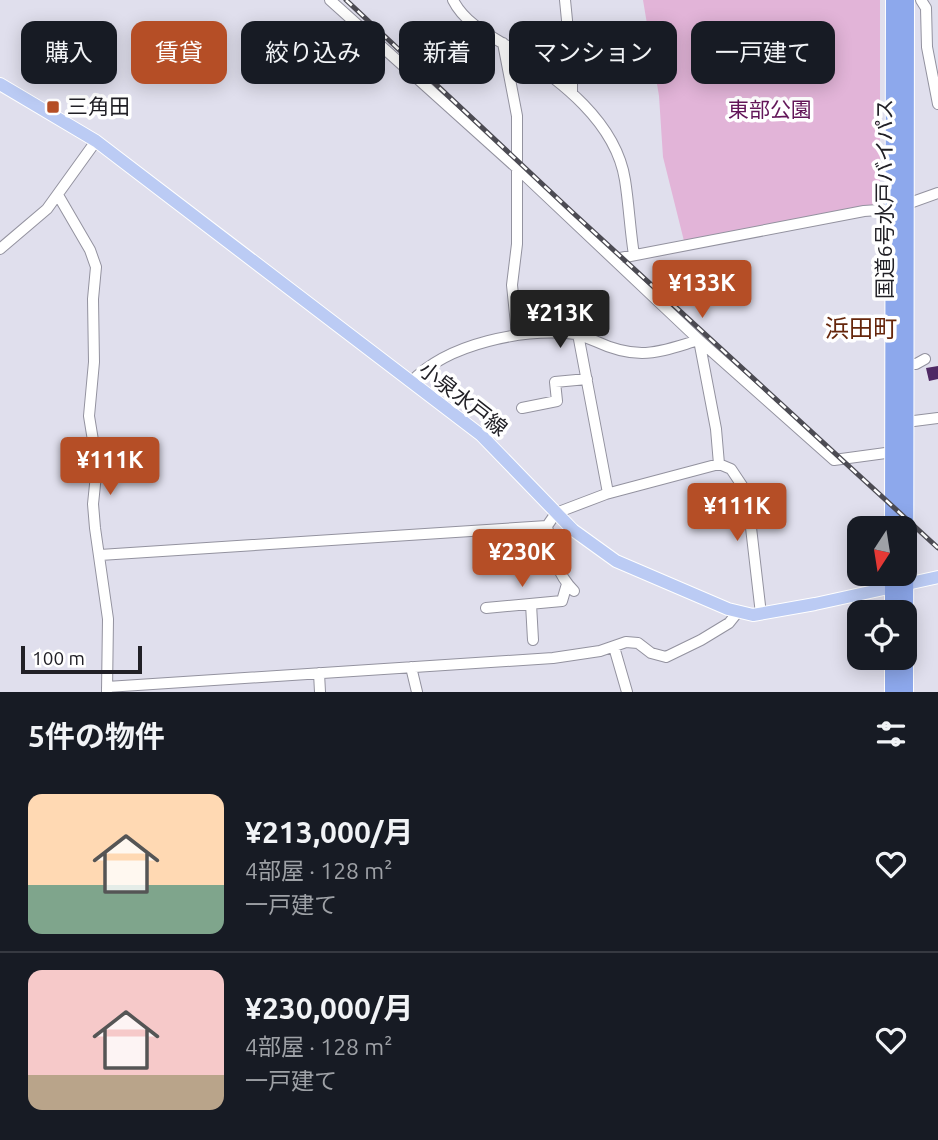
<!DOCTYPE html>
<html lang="ja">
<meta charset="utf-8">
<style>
:root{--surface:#171b24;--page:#242831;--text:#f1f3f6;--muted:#9ea1a6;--line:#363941;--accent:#b54e26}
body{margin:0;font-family:Ubuntu,"Noto Sans JP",sans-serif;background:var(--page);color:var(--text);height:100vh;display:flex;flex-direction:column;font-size:26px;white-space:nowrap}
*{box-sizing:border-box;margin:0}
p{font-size:23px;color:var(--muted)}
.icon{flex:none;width:38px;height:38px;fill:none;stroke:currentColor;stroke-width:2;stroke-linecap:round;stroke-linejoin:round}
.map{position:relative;height:692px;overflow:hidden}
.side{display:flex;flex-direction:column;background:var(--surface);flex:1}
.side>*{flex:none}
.guide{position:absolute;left:21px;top:21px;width:896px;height:63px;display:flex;gap:14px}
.needle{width:46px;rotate:192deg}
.buttons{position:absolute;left:847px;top:516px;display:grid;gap:14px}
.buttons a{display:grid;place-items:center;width:70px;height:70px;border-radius:14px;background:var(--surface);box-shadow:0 4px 18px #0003;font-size:35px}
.scale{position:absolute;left:21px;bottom:18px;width:121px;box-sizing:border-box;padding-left:7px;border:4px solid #212026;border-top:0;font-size:19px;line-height:24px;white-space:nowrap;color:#212026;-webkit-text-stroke:5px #fff;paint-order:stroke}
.price{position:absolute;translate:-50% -60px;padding:0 16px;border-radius:7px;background:var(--accent);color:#fff;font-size:23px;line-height:46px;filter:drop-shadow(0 2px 4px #0008)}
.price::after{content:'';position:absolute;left:50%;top:42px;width:21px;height:16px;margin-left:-10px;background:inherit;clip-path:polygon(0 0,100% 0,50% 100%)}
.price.on{background:#222;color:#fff}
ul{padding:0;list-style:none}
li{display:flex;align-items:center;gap:21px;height:175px;padding:0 28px}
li+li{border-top:2px solid var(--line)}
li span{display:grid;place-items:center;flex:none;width:196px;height:140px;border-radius:14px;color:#555}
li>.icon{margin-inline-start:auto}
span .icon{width:84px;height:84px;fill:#fffc;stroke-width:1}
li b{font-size:30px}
h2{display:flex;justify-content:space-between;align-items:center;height:84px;padding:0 28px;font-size:30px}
.tag{padding:0 24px;border-radius:14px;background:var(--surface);box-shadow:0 4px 18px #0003;font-size:24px;line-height:63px}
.tag.on{background:var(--accent);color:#fff}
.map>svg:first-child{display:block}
</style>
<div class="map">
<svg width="938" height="692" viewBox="0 0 938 692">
<rect width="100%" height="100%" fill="#e0dfed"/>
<path fill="#e2b4d8" d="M643,0H880V204L684,241L663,157L659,96Z"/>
<path fill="#4f2964" d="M938,366V379L929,381L926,368Z"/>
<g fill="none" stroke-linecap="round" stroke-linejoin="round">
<g stroke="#93929f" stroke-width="12">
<path id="minor" d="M330,0L518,169L699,340L834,460L893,452
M453,0C465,24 491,36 514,50C560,80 616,122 625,180C629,205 630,230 634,255
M565,0L572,71V93
M921,0L926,8L927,47L938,104
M503,43L517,116V244L512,285L517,334
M58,195L90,250L96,267L93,299L94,362L89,416L97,465L93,504L95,528L108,619L107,691
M0,249L47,209L96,141
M615,259L864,211L893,209L938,193
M578,334L608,493
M906,364H916L925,359
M411,382C448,343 524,328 576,334C582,335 589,339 595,341C610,348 626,353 642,353C661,353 681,345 699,340L716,429L719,464
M522,408L557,401L555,382L587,379
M906,422L938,418
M100,555L547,526
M574,591C555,572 552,551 547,526L556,513L606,494L719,464L731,469L747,493L761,614
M531,604L533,640
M486,608L562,601L567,584
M614,647L627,692
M411,667L417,692
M319,673L320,692
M107,687L553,658L600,651L626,642L638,643L651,653L666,657L701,640L729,623L737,613"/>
</g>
<g stroke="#fff" stroke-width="14">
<path id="major" d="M0,84L96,141L481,435L573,530L616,561L728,609L753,615L815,604L938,577"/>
</g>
<g stroke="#fff" stroke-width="18">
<path id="highway" d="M893,528L894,0
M893,574V612
M893,658V692
M905,692L906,0"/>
</g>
<use href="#minor" stroke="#fff" stroke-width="10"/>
<use href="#major" stroke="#bbcbf4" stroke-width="12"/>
<use href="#highway" stroke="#8da8ec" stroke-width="16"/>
<g stroke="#4c4b53" stroke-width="5">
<path id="rail" d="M346,0L571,211L938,548"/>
</g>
<use href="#rail" stroke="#fff" stroke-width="2.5" stroke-dasharray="8" stroke-linecap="butt"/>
</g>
<rect fill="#b54e26" stroke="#fff" stroke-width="2.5" x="46" y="100" width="14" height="14" rx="3.5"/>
<g text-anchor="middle" stroke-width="7" stroke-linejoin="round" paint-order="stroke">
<g font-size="21" fill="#212026" stroke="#fff" text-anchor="start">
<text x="67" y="114">三角田</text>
</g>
<g font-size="21" fill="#631659" stroke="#fff">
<text x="770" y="117">東部公園</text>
</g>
<g font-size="21" fill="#212026" stroke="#fff">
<text transform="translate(885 199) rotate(-90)" y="7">国道6号水戸バイパス</text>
<text transform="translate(463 399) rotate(38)" y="7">小泉水戸線</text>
</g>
<g font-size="24" fill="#66260b" stroke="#fff">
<text x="861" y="337">浜田町</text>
</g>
</g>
</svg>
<div class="buttons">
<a><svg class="needle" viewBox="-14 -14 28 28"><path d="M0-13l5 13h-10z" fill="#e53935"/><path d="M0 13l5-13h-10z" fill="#9ea1a6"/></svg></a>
<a><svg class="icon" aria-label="locate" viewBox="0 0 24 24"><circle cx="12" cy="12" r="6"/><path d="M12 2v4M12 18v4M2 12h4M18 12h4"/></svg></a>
</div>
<div class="scale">100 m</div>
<b class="price" style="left:702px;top:320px">¥133K</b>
<b class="price on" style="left:560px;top:350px">¥213K</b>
<b class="price" style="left:110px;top:497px">¥111K</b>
<b class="price" style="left:737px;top:543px">¥111K</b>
<b class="price" style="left:522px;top:589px">¥230K</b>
<div class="guide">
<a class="tag">購入</a>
<a class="tag on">賃貸</a>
<a class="tag">絞り込み</a>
<a class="tag">新着</a>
<a class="tag">マンション</a>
<a class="tag">一戸建て</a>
</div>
</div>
<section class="side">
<h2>5件の物件<svg class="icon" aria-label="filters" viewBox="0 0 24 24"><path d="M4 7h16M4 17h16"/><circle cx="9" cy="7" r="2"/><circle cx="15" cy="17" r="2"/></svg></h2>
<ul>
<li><span style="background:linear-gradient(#ffd9b3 65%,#7fa58c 0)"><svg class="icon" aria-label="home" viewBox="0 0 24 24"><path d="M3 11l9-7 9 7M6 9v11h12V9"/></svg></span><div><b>¥213,000/月</b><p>4部屋 · 128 m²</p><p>一戸建て</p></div><svg class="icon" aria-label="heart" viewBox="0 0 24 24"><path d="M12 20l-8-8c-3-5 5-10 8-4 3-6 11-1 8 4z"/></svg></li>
<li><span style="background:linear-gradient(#f6c9c9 75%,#b9a48a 0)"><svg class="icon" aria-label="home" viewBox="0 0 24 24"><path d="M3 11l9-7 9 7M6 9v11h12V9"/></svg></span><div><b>¥230,000/月</b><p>4部屋 · 128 m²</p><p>一戸建て</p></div><svg class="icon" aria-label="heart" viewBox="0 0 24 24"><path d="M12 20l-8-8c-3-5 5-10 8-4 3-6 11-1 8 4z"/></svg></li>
</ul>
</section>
